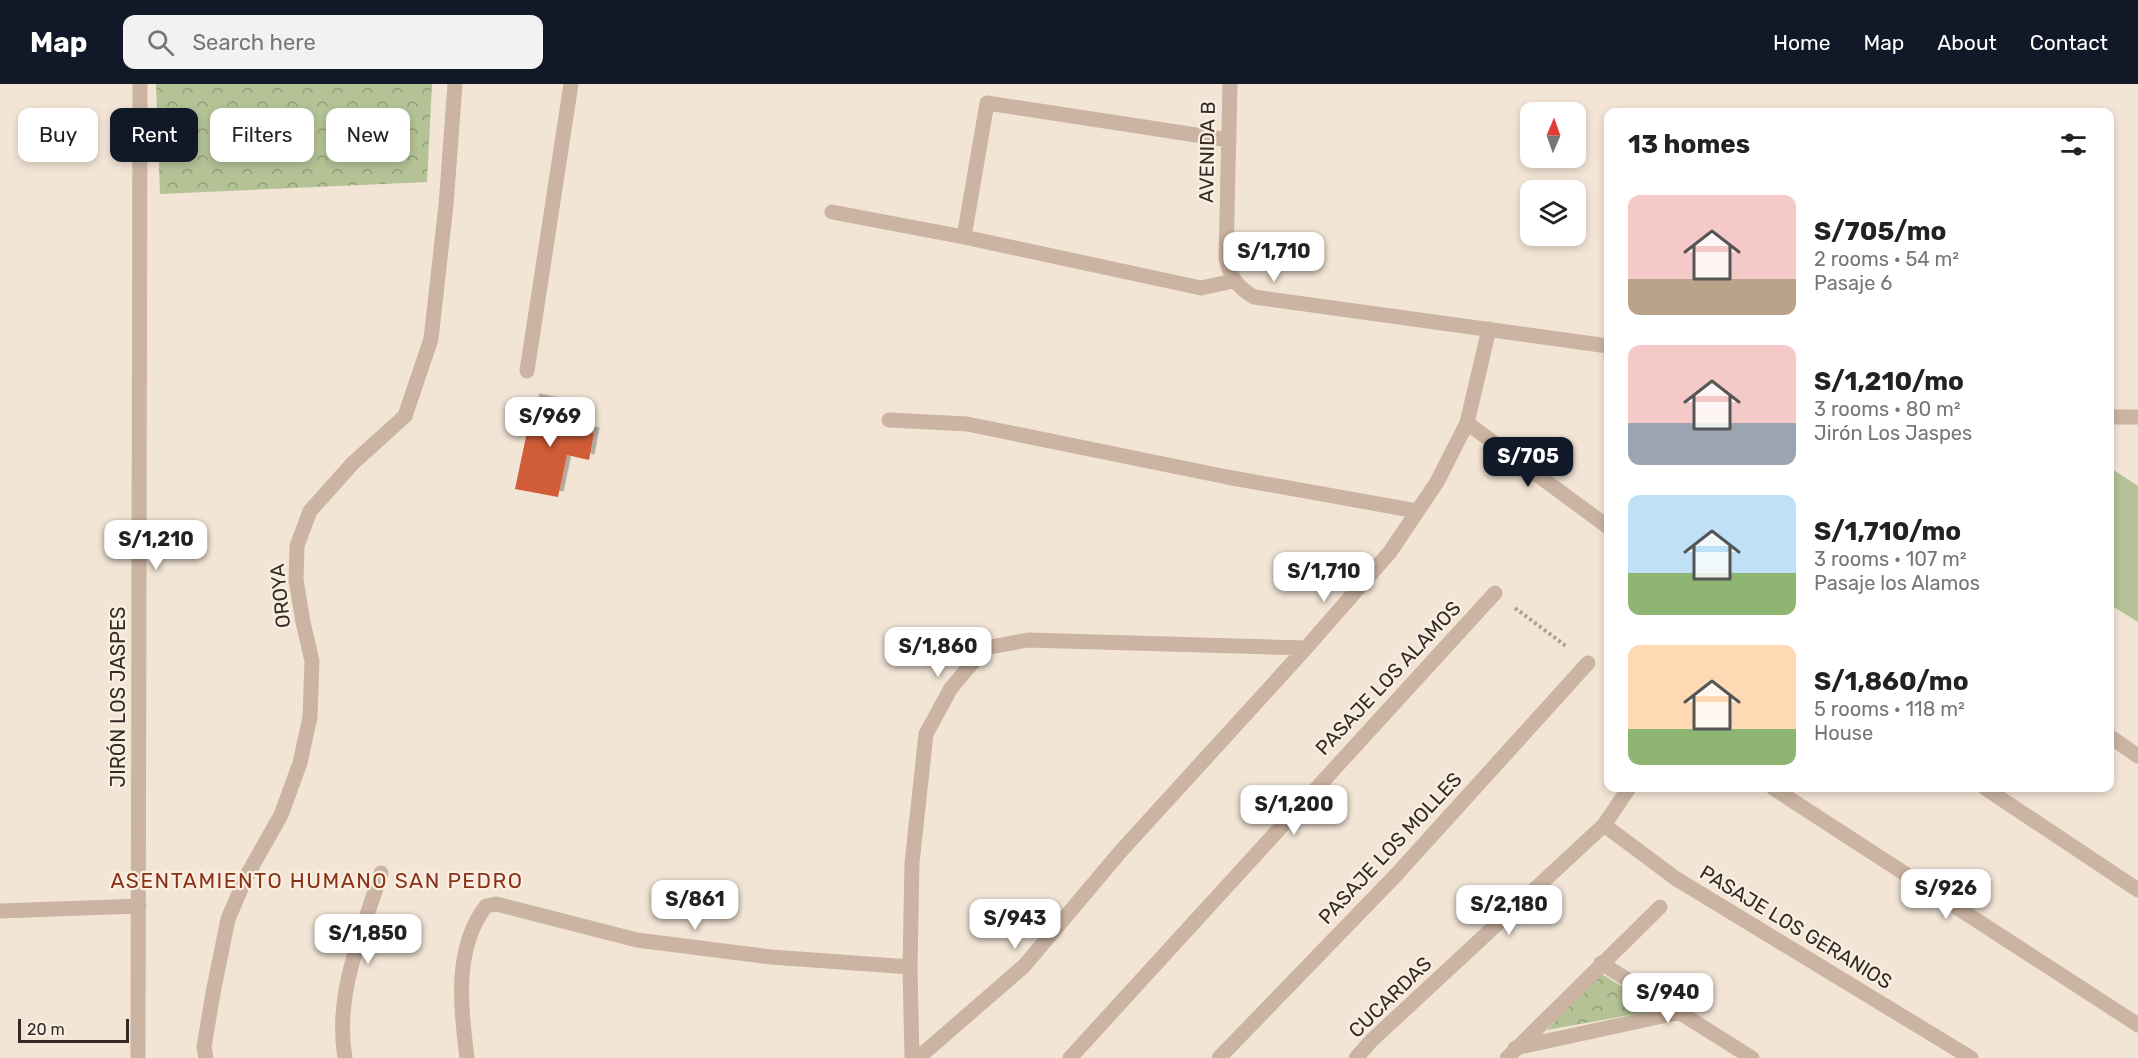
<!DOCTYPE html>
<meta charset="utf-8">
<style>
:root{--surface:#fff;--page:#f2f2f2;--text:#222;--muted:#767676;--accent:#111827}
body{margin:0;font-family:Rubik,sans-serif;background:var(--page);color:var(--text);height:100vh;display:flex;flex-direction:column;font-size:22px;white-space:nowrap}
*{box-sizing:border-box;margin:0}
p{font-size:20px;color:var(--muted)}
.icon{flex:none;width:33px;height:33px;fill:none;stroke:currentColor;stroke-width:2;stroke-linecap:round;stroke-linejoin:round}
.map{position:relative;flex:1;overflow:hidden}
.panel{position:absolute;left:1604px;top:24px;width:510px;height:684px;display:flex;flex-direction:column;background:var(--surface);border-radius:12px;box-shadow:0 3px 9px #0003}
.panel>*{flex:none}
.guide{position:absolute;left:18px;top:24px;width:570px;height:54px;display:flex;gap:12px}
.needle{width:39px;rotate:2deg}
.buttons{position:absolute;left:1520px;top:18px;display:grid;gap:12px}
.buttons a{display:grid;place-items:center;width:66px;height:66px;border-radius:12px;background:var(--surface);box-shadow:0 3px 9px #0003;font-size:30px}
.scale{position:absolute;left:18px;bottom:15px;width:111px;box-sizing:border-box;padding-left:6px;border:3px solid #352a25;border-top:0;font-size:16px;line-height:21px;white-space:nowrap;color:#352a25;-webkit-text-stroke:4px #faefe3;paint-order:stroke}
.price{position:absolute;translate:-50% -51px;padding:0 14px;border-radius:12px;background:#fff;color:#222;font-size:20px;line-height:39px;filter:drop-shadow(0 2px 3px #0008)}
.price::after{content:'';position:absolute;left:50%;top:36px;width:18px;height:14px;margin-left:-9px;background:inherit;clip-path:polygon(0 0,100% 0,50% 100%)}
.price.selected{background:var(--accent);color:#fff}
ul{padding:0;list-style:none}
li{display:flex;align-items:center;gap:18px;height:150px;padding:0 24px}
li span{display:grid;place-items:center;flex:none;width:168px;height:120px;border-radius:12px;color:#555}
li>.icon{margin-inline-start:auto}
span .icon{width:72px;height:72px;fill:#fffc;stroke-width:1}
li b{font-size:26px}
h2{display:flex;justify-content:space-between;align-items:center;height:72px;padding:0 24px;font-size:26px}
.chip{padding:0 21px;border-radius:12px;background:var(--surface);box-shadow:0 3px 9px #0003;font-size:21px;line-height:54px}
.chip.selected{background:var(--accent);color:#fff}
header{display:flex;align-items:center;gap:36px;box-sizing:border-box;height:84px;padding:0 30px;background:var(--accent);color:#fff}
header strong{font-size:28px}
nav{display:flex;gap:33px;margin-inline-start:auto;font-size:21px}
.search{width:420px;height:54px;background:var(--page);display:flex;align-items:center;gap:15px;box-sizing:border-box;padding:0 21px;border-radius:12px;color:var(--muted);font-size:22px}
.map>svg:first-child{display:block}
</style>
<header>
<strong>Map</strong>
<div class="search"><svg class="icon" aria-label="search" viewBox="0 0 24 24"><circle cx="10" cy="10" r="6"/><path d="M15 15l6 6"/></svg>Search here</div>
<nav><a>Home</a><a>Map</a><a>About</a><a>Contact</a></nav>
</header>
<div class="map">
<svg width="2138" height="974" viewBox="0 0 2138 974">
<defs>
<pattern id="park-crowns" width="20" height="18" patternUnits="userSpaceOnUse" patternTransform="scale(1.5)"><rect width="20" height="18" fill="#b4c296"/><path d="M2 6a3 3 0 1 1 6 0M12 15a3 3 0 1 1 6 0" fill="none" stroke="#939e7a"/></pattern>
<filter id="shadow"><feDropShadow dx="5.5" dy="-5.5" stdDeviation="0" flood-color="#0004"/></filter>
</defs>
<rect width="100%" height="100%" fill="#f3e5d6"/>
<path fill="url(#park-crowns)" d="M156,0H432L427,98L160,110Z
M1599,888L1658,926L1547,946Z"/>
<path fill="#b4c296" d="M2109,383L2138,402V538L2109,520Z"/>
<path fill="#d05b37" filter="url(#shadow)" d="M534,315L572,323L568,343L594,349L589,376L567,371L558,413L515,405Z"/>
<g fill="none" stroke-linecap="round" stroke-linejoin="round">
<path stroke="#b79e8c" stroke-width="4" stroke-dasharray="3 3" stroke-linecap="butt" d="M1515,524L1566,562"/>
<path stroke="#cbb4a2" stroke-width="15" d="M832,128L964,153L1201,204L1233,197
M527,287L571,0
M889,336L967,340L1227,393L1417,427"/>
<path stroke="#cbb4a2" stroke-width="15" d="M1230,0L1226,174C1230,193 1237,203 1254,213L1608,262
M964,153L987,19L1229,56
M2109,333H2138
M1467,339L1608,443
M2109,652L2138,672
M1773,704L2138,941
M1985,704L2138,806
M1604,741L1675,794L1971,974
M0,827L139,822
M1601,879L1752,974
M1515,964L1681,928
M138,974L140,0
M206,974L204,963L213,909L228,835L246,793L281,731L300,679L310,633L312,577L303,538L296,496L297,462L310,427L353,379L405,332L431,255L446,121L455,0
M345,974C334,910 362,849 381,789
M467,974C461,924 453,865 486,822L496,820L637,856L771,873L910,883
M912,974L910,883L912,779L926,650L951,604L985,564L1028,556L1306,564
M918,974L1024,882L1121,767L1306,564L1390,468L1437,398L1467,339L1489,245
M1070,974L1495,509
M1219,974L1396,791L1588,579
M1356,974L1371,957L1604,741L1629,704
M1507,974L1660,823"/>
</g>
<g text-anchor="middle" stroke-width="4.5" stroke-linejoin="round" paint-order="stroke">
<g font-size="20" fill="#352a25" stroke="#faefe3">
<text transform="translate(1207 68) rotate(-89)" y="7">AVENIDA B</text>
<text transform="translate(280 512) rotate(-96)" y="7">OROYA</text>
<text transform="translate(1388 594) rotate(-47)" y="7">PASAJE LOS ALAMOS</text>
<text transform="translate(118 613) rotate(-90)" y="7">JIRÓN LOS JASPES</text>
<text transform="translate(1390 764) rotate(-47)" y="7">PASAJE LOS MOLLES</text>
<text transform="translate(1796 843) rotate(31)" y="7">PASAJE LOS GERANIOS</text>
<text transform="translate(1390 913) rotate(-44)" y="7">CUCARDAS</text>
</g>
<g font-size="21" letter-spacing="1.5" fill="#8a3218" stroke="#faefe3">
<text x="317" y="804">ASENTAMIENTO HUMANO SAN PEDRO</text>
</g>
</g>
</svg>
<div class="buttons">
<a><svg class="needle" viewBox="-14 -14 28 28"><path d="M0-13l5 13h-10z" fill="#e53935"/><path d="M0 13l5-13h-10z" fill="#767676"/></svg></a>
<a><svg class="icon" aria-label="layers" viewBox="0 0 24 24"><path d="M12 4l9 5-9 5-9-5zM3 14l9 5 9-5"/></svg></a>
</div>
<div class="scale">20 m</div>
<b class="price" style="left:1274px;top:199px">S/1,710</b>
<b class="price" style="left:550px;top:364px">S/969</b>
<b class="price selected" style="left:1528px;top:404px">S/705</b>
<b class="price" style="left:156px;top:487px">S/1,210</b>
<b class="price" style="left:1324px;top:519px">S/1,710</b>
<b class="price" style="left:938px;top:594px">S/1,860</b>
<b class="price" style="left:1294px;top:752px">S/1,200</b>
<b class="price" style="left:1946px;top:836px">S/926</b>
<b class="price" style="left:695px;top:847px">S/861</b>
<b class="price" style="left:1509px;top:852px">S/2,180</b>
<b class="price" style="left:1015px;top:866px">S/943</b>
<b class="price" style="left:368px;top:881px">S/1,850</b>
<b class="price" style="left:1668px;top:940px">S/940</b>
<div class="guide">
<a class="chip">Buy</a>
<a class="chip selected">Rent</a>
<a class="chip">Filters</a>
<a class="chip">New</a>
</div>
<section class="panel">
<h2>13 homes<svg class="icon" aria-label="filters" viewBox="0 0 24 24"><path d="M4 7h16M4 17h16"/><circle cx="9" cy="7" r="2"/><circle cx="15" cy="17" r="2"/></svg></h2>
<ul>
<li><span style="background:linear-gradient(#f6c9c9 70%,#b9a48a 0)"><svg class="icon" aria-label="home" viewBox="0 0 24 24"><path d="M3 11l9-7 9 7M6 9v11h12V9"/></svg></span><div><b>S/705/mo</b><p>2 rooms · 54 m²</p><p>Pasaje 6</p></div></li>
<li><span style="background:linear-gradient(#f6c9c9 65%,#9aa5b1 0)"><svg class="icon" aria-label="home" viewBox="0 0 24 24"><path d="M3 11l9-7 9 7M6 9v11h12V9"/></svg></span><div><b>S/1,210/mo</b><p>3 rooms · 80 m²</p><p>Jirón Los Jaspes</p></div></li>
<li><span style="background:linear-gradient(#bfe0f5 65%,#8fb573 0)"><svg class="icon" aria-label="home" viewBox="0 0 24 24"><path d="M3 11l9-7 9 7M6 9v11h12V9"/></svg></span><div><b>S/1,710/mo</b><p>3 rooms · 107 m²</p><p>Pasaje los Alamos</p></div></li>
<li><span style="background:linear-gradient(#ffd9b3 70%,#8fb573 0)"><svg class="icon" aria-label="home" viewBox="0 0 24 24"><path d="M3 11l9-7 9 7M6 9v11h12V9"/></svg></span><div><b>S/1,860/mo</b><p>5 rooms · 118 m²</p><p>House</p></div></li>
</ul>
</section>
</div>
